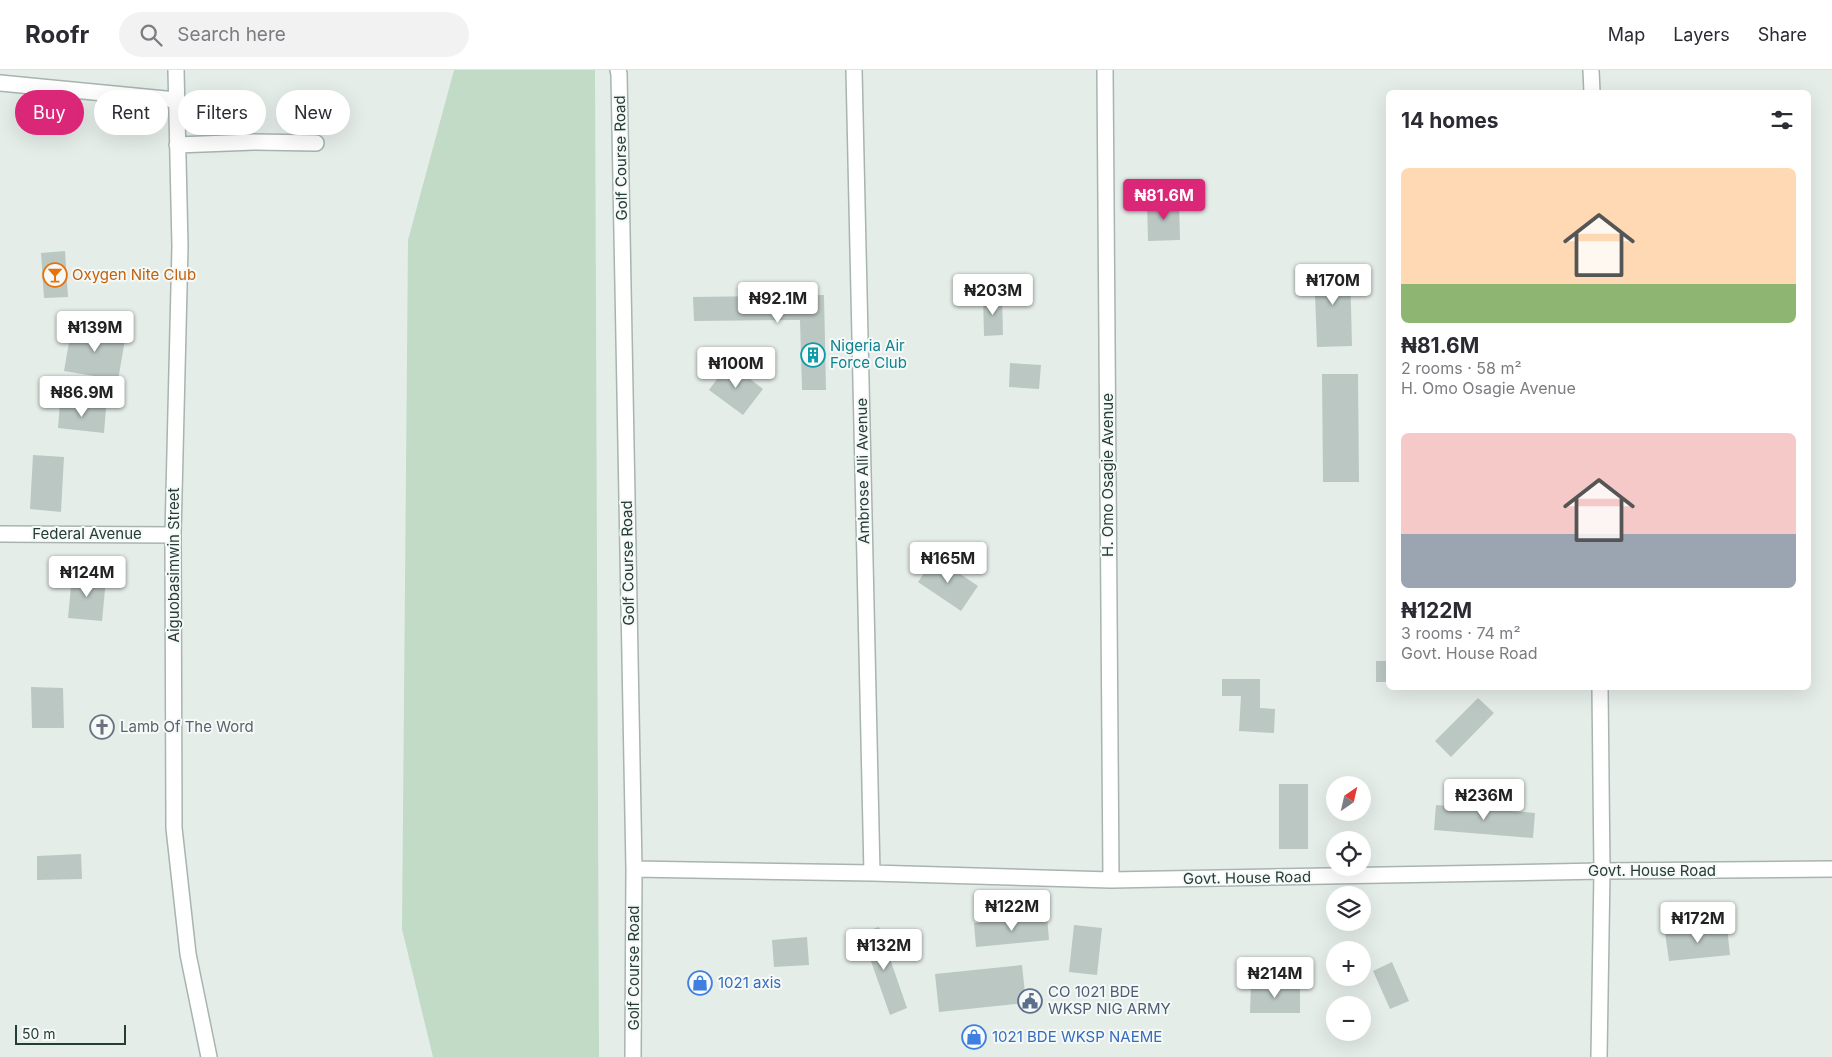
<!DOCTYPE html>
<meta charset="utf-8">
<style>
:root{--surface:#fff;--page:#f2f2f3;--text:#2b2b33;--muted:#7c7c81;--line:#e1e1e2;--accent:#db2777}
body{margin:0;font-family:Inter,sans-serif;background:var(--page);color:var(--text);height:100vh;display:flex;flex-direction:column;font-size:19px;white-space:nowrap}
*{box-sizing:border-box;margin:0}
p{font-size:16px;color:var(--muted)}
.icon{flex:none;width:28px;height:28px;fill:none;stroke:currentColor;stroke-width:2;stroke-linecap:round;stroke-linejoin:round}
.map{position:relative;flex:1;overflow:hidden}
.details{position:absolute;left:1386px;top:20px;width:425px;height:600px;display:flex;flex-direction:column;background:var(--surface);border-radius:8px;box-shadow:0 5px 20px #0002}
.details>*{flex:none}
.guide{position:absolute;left:15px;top:20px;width:475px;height:45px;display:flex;gap:10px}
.needle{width:32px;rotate:34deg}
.fabs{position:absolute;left:1326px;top:706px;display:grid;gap:10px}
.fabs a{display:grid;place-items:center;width:45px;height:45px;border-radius:50%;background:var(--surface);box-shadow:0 5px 20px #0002;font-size:25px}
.scale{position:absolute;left:15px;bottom:12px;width:111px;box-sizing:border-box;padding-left:5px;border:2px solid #263c36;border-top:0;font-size:14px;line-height:18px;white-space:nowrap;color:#263c36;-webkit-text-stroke:4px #f5f9f7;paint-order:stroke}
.price{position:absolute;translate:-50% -42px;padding:0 11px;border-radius:5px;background:#fff;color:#222;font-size:16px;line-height:32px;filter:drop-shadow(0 1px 2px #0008)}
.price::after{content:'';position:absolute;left:50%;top:30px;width:15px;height:11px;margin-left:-8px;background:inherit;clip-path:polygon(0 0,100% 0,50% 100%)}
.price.selected{background:var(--accent);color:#fff}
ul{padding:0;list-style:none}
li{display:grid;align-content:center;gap:10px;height:265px;padding:0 15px}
li span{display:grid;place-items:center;height:155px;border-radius:8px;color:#555}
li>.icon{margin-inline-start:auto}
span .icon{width:90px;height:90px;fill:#fffc;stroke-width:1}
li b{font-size:21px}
h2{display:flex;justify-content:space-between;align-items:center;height:60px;padding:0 15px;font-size:21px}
.chip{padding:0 18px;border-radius:22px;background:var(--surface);box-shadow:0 5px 20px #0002;font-size:18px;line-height:45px}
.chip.selected{background:var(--accent);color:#fff}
header{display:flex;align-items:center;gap:30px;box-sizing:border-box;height:70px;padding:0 25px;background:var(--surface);border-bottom:1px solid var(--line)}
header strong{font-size:24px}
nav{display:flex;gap:28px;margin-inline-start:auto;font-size:18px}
.search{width:350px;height:45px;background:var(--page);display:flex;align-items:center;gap:12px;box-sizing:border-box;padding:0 18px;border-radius:28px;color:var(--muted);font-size:19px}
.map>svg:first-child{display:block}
</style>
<header>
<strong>Roofr</strong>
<div class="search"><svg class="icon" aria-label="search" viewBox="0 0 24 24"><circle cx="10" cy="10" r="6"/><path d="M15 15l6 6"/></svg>Search here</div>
<nav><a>Map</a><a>Layers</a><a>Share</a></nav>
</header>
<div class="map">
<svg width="1832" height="987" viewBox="0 0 1832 987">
<rect width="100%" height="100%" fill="#e5ede9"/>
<path fill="#c1dbc7" d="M454,0H595L599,987H433L402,859L408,170Z"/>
<path fill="#bbc7c2" d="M1179,131L1180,170L1148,171L1147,132Z
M65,181L68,227L44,228L41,183Z
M1350,196L1352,276L1317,277L1314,197Z
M824,225L826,320H802L800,250L694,251L693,227Z
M983,226H1002L1003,265L984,266Z
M72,255L126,264L118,310L64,301Z
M729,293L763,319L743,345L709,320Z
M1010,293L1041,295L1039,319L1009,317Z
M1322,304H1358L1359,412H1323Z
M60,333L106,338L104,363L58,358Z
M33,385L64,387L61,442L30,439Z
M935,487L978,516L961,541L918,512Z
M72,506L106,509L102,551L68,548Z
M1376,591H1389V612H1376Z
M1222,609H1260V638L1275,639L1274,663L1239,661L1241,626H1222Z
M31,617L63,618L64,658H32Z
M1478,628L1494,643L1451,687L1435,671Z
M1279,714H1308V779H1279Z
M1436,735L1535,743L1533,768L1434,760Z
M81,784L82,809L37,810V786Z
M1047,846L1049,870L976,877L974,853Z
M1074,855L1102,858L1097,905L1069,902Z
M879,857L907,938L890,945L861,863Z
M1727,857L1730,885L1669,891L1665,863Z
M807,867L809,895L774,897L772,870Z
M1392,892L1409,931L1390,939L1373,901Z
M1022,895L1026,933L939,942L935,904Z
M1251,914L1300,915V943H1250Z"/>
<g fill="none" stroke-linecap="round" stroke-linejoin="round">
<g stroke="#a8b4b0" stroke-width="18">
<path id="minor" d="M176,0L180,176L173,465L174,758L188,884L209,987
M618,0L619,4L634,799L633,987
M854,0L872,803
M1105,0L1111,810
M1591,0L1592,22
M0,13L176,30
M177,75L254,72L316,73
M0,464L173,465
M634,799L872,803L1111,810L1602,801L1832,799
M1599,987L1602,801L1600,618"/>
</g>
<use href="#minor" stroke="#fff" stroke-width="15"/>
</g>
<defs>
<g id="bar-ring" transform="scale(1.25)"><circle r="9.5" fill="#f5f9f7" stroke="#e8710a" stroke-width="1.5"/><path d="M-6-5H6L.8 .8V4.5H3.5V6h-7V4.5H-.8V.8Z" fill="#e8710a"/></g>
<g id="building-ring" transform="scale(1.25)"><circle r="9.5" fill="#f5f9f7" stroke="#0f9aa8" stroke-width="1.5"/><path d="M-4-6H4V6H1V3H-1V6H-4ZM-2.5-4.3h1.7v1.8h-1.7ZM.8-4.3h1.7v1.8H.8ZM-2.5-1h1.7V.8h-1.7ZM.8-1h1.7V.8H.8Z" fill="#0f9aa8"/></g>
<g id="church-ring" transform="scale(1.25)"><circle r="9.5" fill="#f5f9f7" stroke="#6b7280" stroke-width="1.5"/><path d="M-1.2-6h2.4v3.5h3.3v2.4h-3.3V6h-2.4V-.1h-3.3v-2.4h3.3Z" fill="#6b7280"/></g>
<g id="shop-ring" transform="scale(1.25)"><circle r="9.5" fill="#f5f9f7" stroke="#3f7fe0" stroke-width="1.5"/><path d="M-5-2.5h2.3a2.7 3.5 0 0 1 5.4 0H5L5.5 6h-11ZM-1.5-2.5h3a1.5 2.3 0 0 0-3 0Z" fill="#3f7fe0"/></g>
<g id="civic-ring" transform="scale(1.25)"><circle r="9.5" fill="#f5f9f7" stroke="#5c6f8a" stroke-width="1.5"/><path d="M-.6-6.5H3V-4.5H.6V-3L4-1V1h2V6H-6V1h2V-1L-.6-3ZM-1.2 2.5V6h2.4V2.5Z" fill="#5c6f8a"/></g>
</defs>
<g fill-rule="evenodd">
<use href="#bar-ring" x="55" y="205"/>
<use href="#building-ring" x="813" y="285"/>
<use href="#church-ring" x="102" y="657"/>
<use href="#shop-ring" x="700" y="913"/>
<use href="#civic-ring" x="1030" y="931"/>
<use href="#shop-ring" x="974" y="967"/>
</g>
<g text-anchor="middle" stroke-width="4" stroke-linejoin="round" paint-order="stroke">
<g font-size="15" fill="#263c36" stroke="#f5f9f7">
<text transform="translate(621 88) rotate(-91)" y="5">Golf Course Road</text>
<text transform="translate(863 401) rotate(-91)" y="5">Ambrose Alli Avenue</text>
<text transform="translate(1108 405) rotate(-90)" y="5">H. Omo Osagie Avenue</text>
<text x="87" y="469">Federal Avenue</text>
<text transform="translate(628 493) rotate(-91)" y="5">Golf Course Road</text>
<text transform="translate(174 495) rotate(-90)" y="5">Aiguobasimwin Street</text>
<text x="1652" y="806">Govt. House Road</text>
<text transform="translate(1247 808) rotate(-1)" y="5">Govt. House Road</text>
<text transform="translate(634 898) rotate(-90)" y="5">Golf Course Road</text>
</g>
<g font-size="15" fill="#c56008" stroke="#f5f9f7" text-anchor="start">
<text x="72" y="210">Oxygen Nite Club</text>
</g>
<g font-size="15" fill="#0d838f" stroke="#f5f9f7" text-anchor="start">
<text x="830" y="281">Nigeria Air<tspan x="830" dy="17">Force Club</tspan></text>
</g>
<g font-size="15" fill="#5b616d" stroke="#f5f9f7" text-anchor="start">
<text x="120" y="662">Lamb Of The Word</text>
</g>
<g font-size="15" fill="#366cbe" stroke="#f5f9f7" text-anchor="start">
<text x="718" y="918">1021 axis</text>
<text x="992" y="972">1021 BDE WKSP NAEME</text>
</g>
<g font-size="15" fill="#4e5e75" stroke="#f5f9f7" text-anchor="start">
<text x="1048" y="927">CO 1021 BDE<tspan x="1048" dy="17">WKSP NIG ARMY</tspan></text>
</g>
</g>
</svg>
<div class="fabs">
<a><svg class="needle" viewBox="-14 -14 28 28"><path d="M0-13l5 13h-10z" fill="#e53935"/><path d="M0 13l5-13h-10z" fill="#7c7c81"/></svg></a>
<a><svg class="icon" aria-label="locate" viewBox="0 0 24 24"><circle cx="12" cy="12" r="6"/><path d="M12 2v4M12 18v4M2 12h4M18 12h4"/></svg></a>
<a><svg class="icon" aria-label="layers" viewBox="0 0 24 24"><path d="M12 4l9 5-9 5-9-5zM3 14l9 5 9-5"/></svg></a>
<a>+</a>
<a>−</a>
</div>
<div class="scale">50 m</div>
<b class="price selected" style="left:1164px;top:151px">₦81.6M</b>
<b class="price" style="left:1333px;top:236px">₦170M</b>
<b class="price" style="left:993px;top:246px">₦203M</b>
<b class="price" style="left:778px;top:254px">₦92.1M</b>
<b class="price" style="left:95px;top:283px">₦139M</b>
<b class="price" style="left:736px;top:319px">₦100M</b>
<b class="price" style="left:82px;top:348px">₦86.9M</b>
<b class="price" style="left:948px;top:514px">₦165M</b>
<b class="price" style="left:87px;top:528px">₦124M</b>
<b class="price" style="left:1484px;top:751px">₦236M</b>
<b class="price" style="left:1012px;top:862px">₦122M</b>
<b class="price" style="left:1698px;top:874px">₦172M</b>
<b class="price" style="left:884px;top:901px">₦132M</b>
<b class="price" style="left:1275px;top:929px">₦214M</b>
<div class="guide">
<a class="chip selected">Buy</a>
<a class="chip">Rent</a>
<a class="chip">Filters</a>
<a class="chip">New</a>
</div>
<section class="details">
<h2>14 homes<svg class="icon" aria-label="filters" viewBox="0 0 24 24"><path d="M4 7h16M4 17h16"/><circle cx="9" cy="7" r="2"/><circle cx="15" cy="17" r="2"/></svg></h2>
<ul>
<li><span style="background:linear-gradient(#ffd9b3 75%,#8fb573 0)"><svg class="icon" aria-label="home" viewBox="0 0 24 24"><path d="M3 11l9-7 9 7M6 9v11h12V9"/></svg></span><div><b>₦81.6M</b><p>2 rooms · 58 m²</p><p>H. Omo Osagie Avenue</p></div></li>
<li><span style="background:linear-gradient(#f6c9c9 65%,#9aa5b1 0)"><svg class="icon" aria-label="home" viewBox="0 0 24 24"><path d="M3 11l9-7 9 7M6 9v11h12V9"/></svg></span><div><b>₦122M</b><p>3 rooms · 74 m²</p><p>Govt. House Road</p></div></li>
</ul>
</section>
</div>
